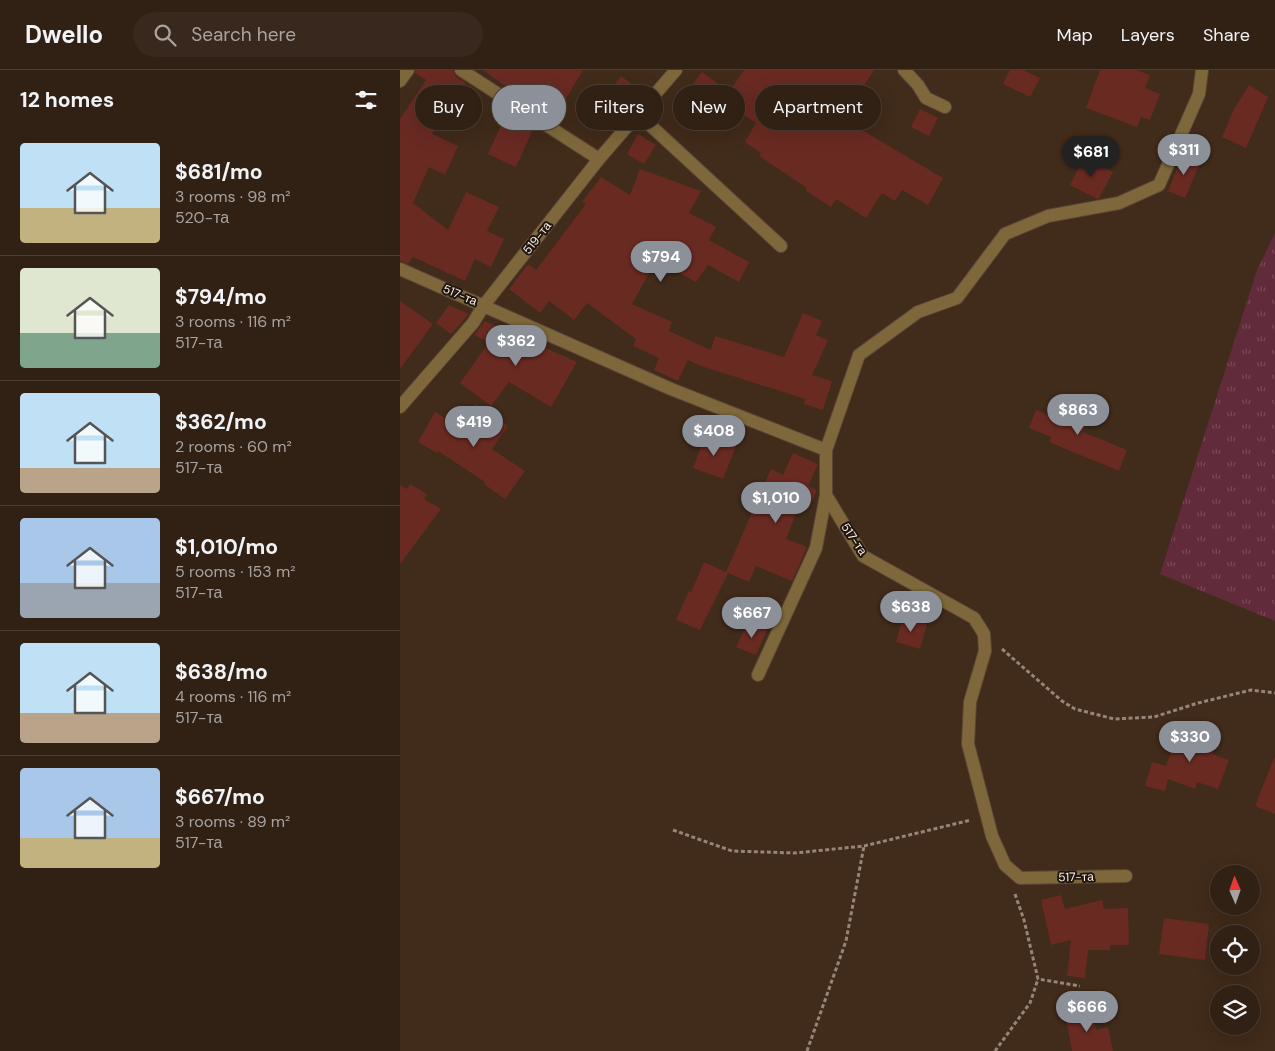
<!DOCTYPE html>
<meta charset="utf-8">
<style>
:root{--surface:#312014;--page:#39281d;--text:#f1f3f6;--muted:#a8a3a0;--line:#4c3e34;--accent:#8c9099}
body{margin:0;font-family:"DM Sans",sans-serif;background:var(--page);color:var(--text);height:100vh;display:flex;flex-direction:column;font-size:19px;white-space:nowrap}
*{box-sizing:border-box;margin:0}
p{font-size:16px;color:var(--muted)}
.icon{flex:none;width:28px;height:28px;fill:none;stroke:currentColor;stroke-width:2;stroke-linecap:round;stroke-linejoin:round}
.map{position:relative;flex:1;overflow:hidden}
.side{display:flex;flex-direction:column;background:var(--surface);width:400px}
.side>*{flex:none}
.banner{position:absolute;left:15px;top:15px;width:475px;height:45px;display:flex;gap:10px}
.needle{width:32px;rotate:358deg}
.controls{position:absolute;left:810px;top:795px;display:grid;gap:10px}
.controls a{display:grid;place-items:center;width:50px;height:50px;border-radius:50%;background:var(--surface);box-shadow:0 5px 20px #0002,0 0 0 1px var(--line);font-size:25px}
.price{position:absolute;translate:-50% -42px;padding:0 11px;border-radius:18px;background:var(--accent);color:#fff;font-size:16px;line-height:32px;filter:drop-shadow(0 1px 2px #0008)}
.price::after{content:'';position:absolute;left:50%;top:30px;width:15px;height:11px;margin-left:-8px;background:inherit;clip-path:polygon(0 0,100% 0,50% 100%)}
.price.on{background:#222;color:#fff}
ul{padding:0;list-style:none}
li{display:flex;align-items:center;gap:15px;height:125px;padding:0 20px}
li+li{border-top:1px solid var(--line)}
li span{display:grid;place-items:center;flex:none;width:140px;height:100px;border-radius:5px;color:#555}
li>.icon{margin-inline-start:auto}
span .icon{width:60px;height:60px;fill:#fffc;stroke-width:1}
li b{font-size:21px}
h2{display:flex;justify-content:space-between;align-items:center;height:60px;padding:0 20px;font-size:21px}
.pill{padding:0 18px;border-radius:22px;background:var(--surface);box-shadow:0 5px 20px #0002,0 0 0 1px var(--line);font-size:18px;line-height:45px}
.pill.on{background:var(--accent);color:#fff}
header{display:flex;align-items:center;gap:30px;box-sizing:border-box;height:70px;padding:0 25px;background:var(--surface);border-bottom:1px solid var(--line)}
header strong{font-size:24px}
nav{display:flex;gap:28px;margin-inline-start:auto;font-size:18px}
.search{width:350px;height:45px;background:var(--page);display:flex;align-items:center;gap:12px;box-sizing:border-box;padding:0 18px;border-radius:28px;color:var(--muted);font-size:19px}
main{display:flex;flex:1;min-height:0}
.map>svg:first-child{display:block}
</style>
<header>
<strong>Dwello</strong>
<div class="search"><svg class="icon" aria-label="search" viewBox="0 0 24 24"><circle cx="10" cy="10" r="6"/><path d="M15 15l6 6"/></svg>Search here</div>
<nav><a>Map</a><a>Layers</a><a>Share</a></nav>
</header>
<main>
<section class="side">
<h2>12 homes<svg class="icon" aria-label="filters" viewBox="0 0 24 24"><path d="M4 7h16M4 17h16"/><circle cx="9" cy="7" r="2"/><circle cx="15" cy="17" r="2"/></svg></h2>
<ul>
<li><span style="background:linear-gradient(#bfe0f5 65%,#c2b280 0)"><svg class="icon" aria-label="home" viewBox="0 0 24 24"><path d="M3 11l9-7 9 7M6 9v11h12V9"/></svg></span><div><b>$681/mo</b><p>3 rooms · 98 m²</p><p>520-та</p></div></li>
<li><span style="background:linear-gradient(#dfe7d0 65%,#7fa58c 0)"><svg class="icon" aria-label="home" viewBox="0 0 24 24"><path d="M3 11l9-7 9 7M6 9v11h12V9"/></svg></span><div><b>$794/mo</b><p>3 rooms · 116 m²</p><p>517-та</p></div></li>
<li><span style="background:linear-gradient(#bfe0f5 75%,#b9a48a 0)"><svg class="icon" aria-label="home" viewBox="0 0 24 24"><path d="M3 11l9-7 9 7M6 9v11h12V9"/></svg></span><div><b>$362/mo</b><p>2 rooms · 60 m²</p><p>517-та</p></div></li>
<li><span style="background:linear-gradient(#a9c7e8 65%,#9aa5b1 0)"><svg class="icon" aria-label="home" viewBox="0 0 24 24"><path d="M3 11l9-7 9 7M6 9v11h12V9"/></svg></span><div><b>$1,010/mo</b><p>5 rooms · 153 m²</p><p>517-та</p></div></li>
<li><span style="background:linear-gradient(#bfe0f5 70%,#b9a48a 0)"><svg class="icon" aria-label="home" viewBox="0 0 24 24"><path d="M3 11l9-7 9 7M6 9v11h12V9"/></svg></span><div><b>$638/mo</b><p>4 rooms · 116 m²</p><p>517-та</p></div></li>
<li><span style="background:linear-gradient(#a9c7e8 70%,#c2b280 0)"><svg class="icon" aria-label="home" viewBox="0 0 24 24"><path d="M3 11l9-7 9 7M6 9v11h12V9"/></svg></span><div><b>$667/mo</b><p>3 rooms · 89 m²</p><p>517-та</p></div></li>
</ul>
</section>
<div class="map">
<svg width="875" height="981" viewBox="0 0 875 981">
<defs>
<pattern id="grass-tufts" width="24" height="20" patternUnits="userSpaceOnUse" patternTransform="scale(1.25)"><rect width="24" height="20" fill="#612b3b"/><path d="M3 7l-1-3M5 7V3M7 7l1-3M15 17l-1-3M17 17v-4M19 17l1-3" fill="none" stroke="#794a57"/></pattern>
</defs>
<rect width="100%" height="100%" fill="#412b1a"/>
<path fill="url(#grass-tufts)" d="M875,163V551L760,504L857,200Z"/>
<path fill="#692a22" d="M16,0H53L56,7L66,13L32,64L58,76L45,105L29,97L13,133L48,160L66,122L99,137L87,161L104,169L91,197L75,189L65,211L13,187L8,194L0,191V49L26,10L15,3Z
M83,0H183L164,32L159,29L148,47L107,20L108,18Z
M344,0H474L459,24L474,33L460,59L543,108L528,135L502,120L495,131L482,123L466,148L436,129L431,137L406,121L407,118L359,86L361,83L345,72L356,53L323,31Z
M610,0H623L640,8L630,27L603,14Z
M700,0H736L750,5L745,18L760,24L750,50L741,47L737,57L686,38Z
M302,2L328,21L303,55L277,35Z
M221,6L244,23L228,43L206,26Z
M849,15L868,27L846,78L822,67L834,39Z
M520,39L538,48L529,66L511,57Z
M108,40L134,57L116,97L88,84Z
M238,64L256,75L244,94L227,84Z
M783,84L801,91L785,128L768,121Z
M684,87L713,102L699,128L697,129L670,115Z
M240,99L301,121L289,143L316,157L309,170L349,192L339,212L308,195L296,212L256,191L232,234L272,252L269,261L311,280L315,266L384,287L403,243L422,251L416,265L428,270L412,305L432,311L423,340L404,334L405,329L301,296L288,290L278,311L254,300L259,288L233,276L236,269L187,233L174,250L149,231L140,243L109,219L128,194L136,200L186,134L182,132L201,107L230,125Z
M0,231L33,254L0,299Z
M49,235L69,244L51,264L36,253Z
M85,251L177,292L151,337L109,312L91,336L60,313L89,272L74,265Z
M677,330L693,337L683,362L727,380L719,401L649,372L651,367L629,358L636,340L658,349L662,341L670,345Z
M76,334L108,356L92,379L125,401L105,429L84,414L85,412L38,381L37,383L18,372L35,342L60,357Z
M306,364L336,376L323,409L293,398Z
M393,383L418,394L408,416L417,420L408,440L399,436L386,469L407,477L392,511L356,496L349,512L326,502L371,399L383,405Z
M10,414L27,424L24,429L41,439L0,494V415L7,419Z
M304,492L328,503L300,560L276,550L289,521L291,522Z
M503,547L527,554L520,579L496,572Z
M348,552L367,560L356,585L336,577Z
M780,656L818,670L812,684L829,690L818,719L797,712L795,719L768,709L765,721L745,716L752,692L766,696Z
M874,688H875V744L855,736Z
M661,825L665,839L702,830L704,839L728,838L729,875H710V880H688L685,908L667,906L671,870L651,875L641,830Z
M764,848L809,854L805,890L759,884Z
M691,938L696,960L708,957L713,981H672L665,943Z"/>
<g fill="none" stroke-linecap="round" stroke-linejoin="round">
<g stroke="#5b4737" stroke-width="14">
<path id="minor" d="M61,0L199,89
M504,0L518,15L526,28L545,37
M0,11L8,0
M238,44L381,176
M0,199L271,319L426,380V425L463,486L574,548L584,564L585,581L570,632L568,674L592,766L605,795L620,808L726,806
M0,337L73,253L84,235L199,89L276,0
M426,380L459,285L518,242L557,228L605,164L648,146L719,133L759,115L799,24L802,0
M358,605L416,478L426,425"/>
</g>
<path stroke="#968578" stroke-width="3" stroke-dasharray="4 2.5" stroke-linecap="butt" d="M602,579L662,631L675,639L714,649L754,647L798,633L851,620L875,623
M273,760L332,781L395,783L464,776L571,750
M615,824L624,850L638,909L680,916
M407,981L446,871L464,776
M595,981L630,933L638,909"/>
<use href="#minor" stroke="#7e683b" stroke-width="12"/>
</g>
<g text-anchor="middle" stroke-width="4" stroke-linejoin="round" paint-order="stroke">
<g font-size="12" fill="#fef2e9" stroke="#20160f">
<text transform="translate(137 168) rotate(-52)" y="4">519-та</text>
<text transform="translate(60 225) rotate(23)" y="4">517-та</text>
<text transform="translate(454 469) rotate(56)" y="4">517-та</text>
<text transform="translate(676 807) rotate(-1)" y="4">517-та</text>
</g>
</g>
</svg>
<div class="controls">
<a><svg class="needle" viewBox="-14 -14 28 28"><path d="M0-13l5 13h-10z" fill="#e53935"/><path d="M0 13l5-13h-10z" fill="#a8a3a0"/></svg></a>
<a><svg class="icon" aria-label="locate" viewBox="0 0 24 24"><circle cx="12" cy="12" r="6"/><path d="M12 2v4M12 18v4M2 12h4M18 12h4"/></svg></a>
<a><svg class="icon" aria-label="layers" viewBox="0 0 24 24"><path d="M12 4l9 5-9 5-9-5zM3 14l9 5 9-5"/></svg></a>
</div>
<b class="price" style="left:784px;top:106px">$311</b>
<b class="price on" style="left:691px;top:108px">$681</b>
<b class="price" style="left:261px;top:213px">$794</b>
<b class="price" style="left:116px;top:297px">$362</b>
<b class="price" style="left:678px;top:366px">$863</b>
<b class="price" style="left:74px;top:378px">$419</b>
<b class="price" style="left:314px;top:387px">$408</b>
<b class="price" style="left:376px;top:454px">$1,010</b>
<b class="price" style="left:511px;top:563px">$638</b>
<b class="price" style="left:352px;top:569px">$667</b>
<b class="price" style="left:790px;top:693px">$330</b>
<b class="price" style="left:687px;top:963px">$666</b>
<div class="banner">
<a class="pill">Buy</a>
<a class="pill on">Rent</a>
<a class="pill">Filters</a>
<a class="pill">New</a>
<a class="pill">Apartment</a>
</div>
</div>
</main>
